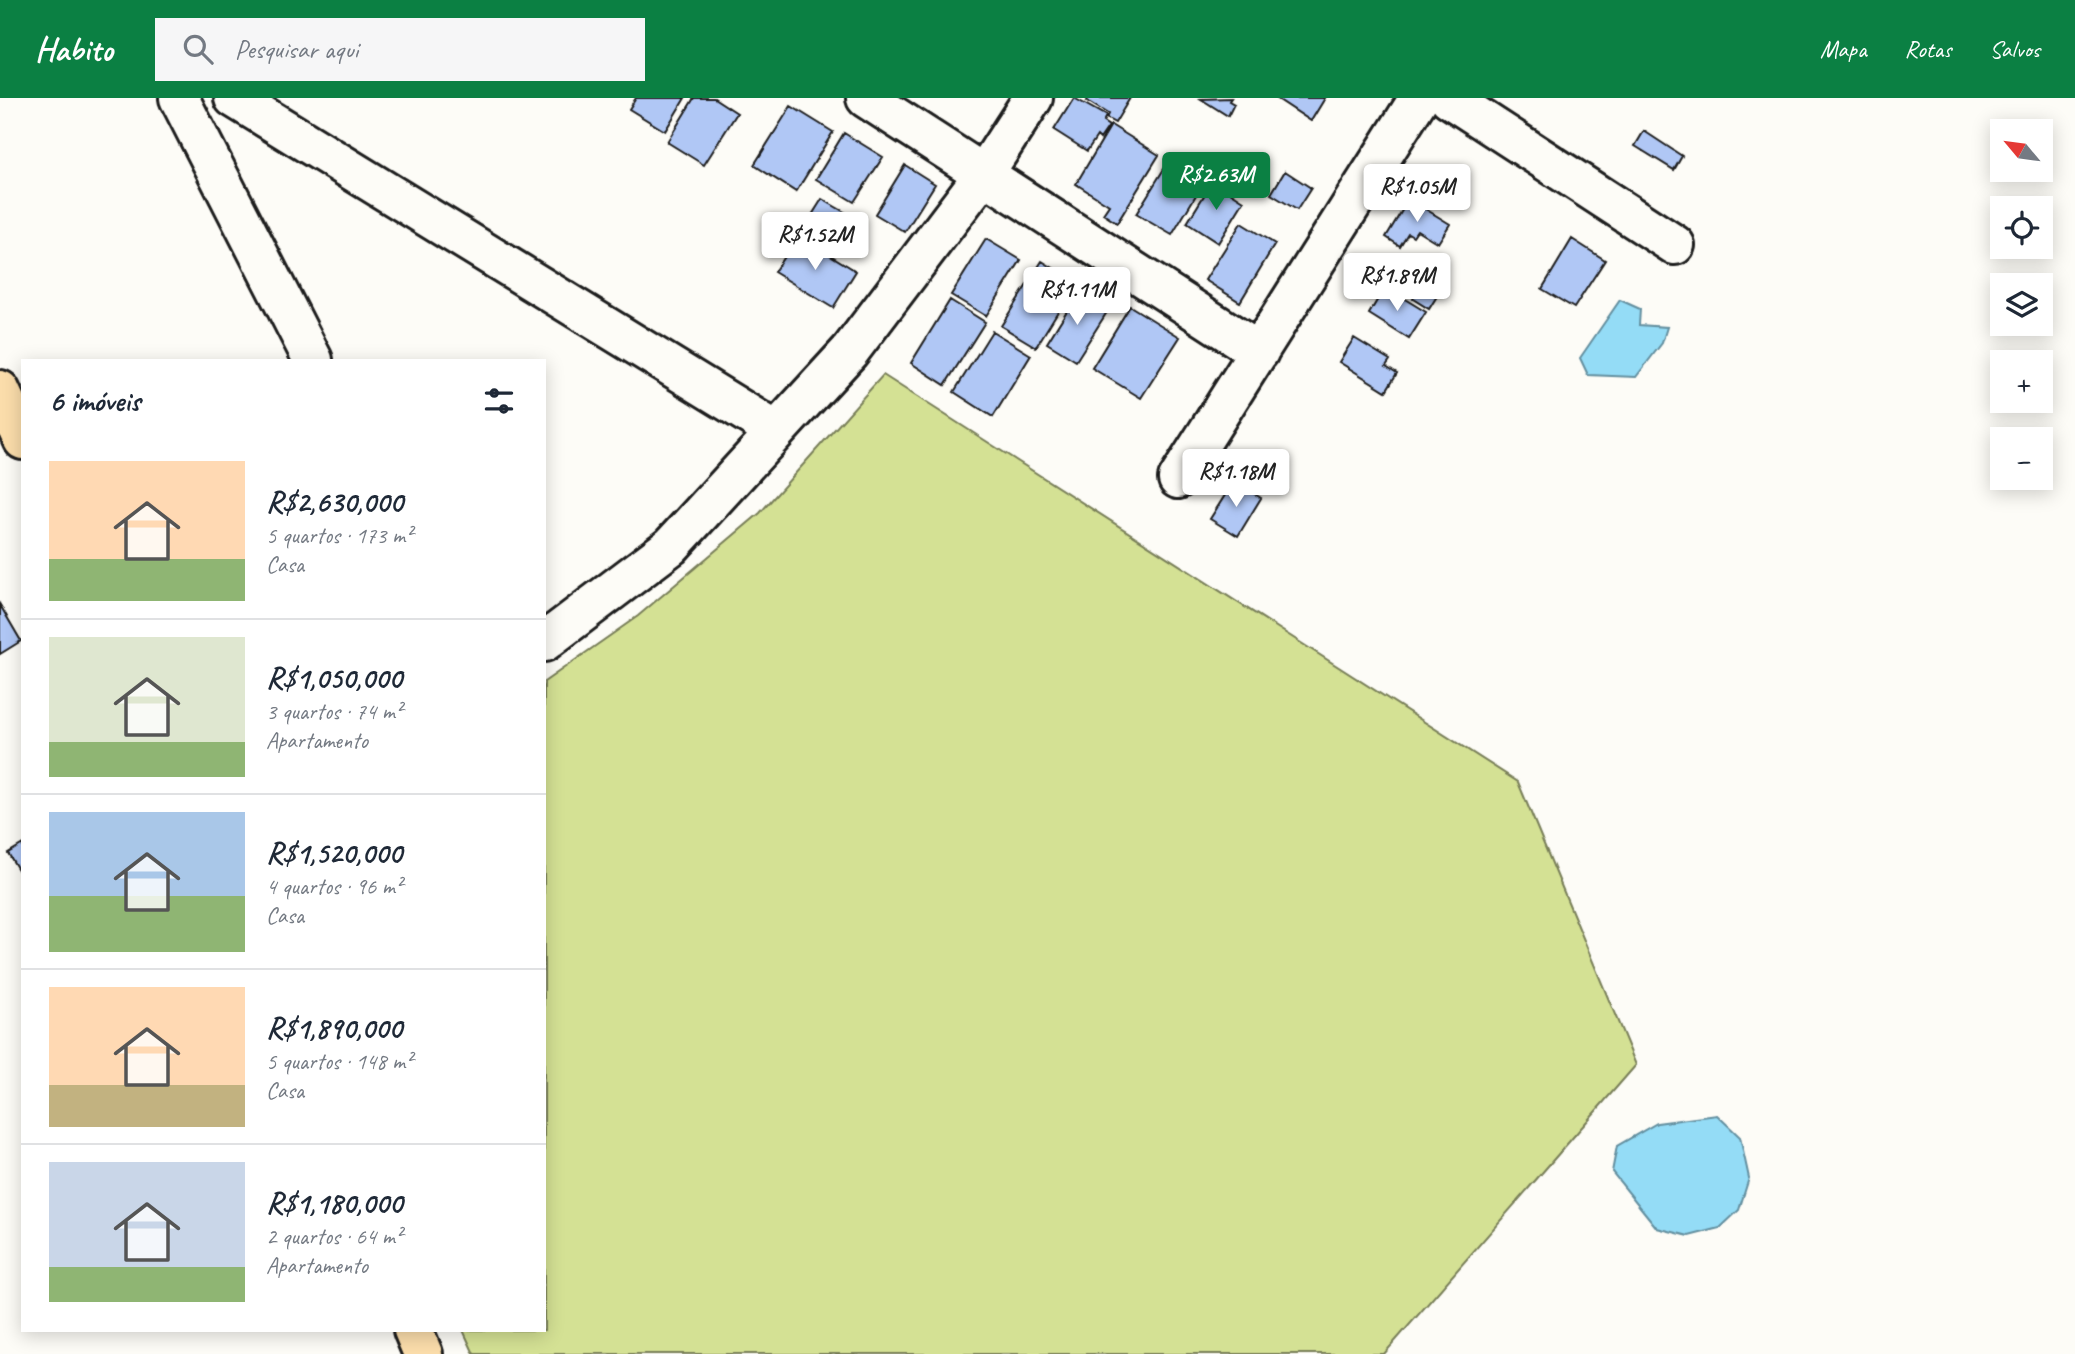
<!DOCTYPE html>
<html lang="pt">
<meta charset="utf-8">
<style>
:root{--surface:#fff;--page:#f6f6f7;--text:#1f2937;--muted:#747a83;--line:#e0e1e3;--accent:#0b8043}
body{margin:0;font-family:Caveat,sans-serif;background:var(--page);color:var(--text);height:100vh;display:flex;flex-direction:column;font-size:26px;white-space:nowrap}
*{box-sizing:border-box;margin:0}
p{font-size:23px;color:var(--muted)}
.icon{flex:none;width:38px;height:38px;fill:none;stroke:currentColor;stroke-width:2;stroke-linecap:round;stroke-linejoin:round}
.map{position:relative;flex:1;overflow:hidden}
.panel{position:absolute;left:21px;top:261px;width:525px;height:973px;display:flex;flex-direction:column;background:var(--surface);border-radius:0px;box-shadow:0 4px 18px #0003}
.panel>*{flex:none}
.needle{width:46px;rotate:299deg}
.fabs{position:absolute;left:1990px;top:21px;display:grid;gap:14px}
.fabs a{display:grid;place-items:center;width:63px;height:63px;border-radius:0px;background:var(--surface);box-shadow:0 4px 18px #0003;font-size:35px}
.price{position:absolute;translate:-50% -60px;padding:0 16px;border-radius:7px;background:#fff;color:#222;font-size:23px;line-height:46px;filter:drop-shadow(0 2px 4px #0008)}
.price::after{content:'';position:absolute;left:50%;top:42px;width:21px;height:16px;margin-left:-10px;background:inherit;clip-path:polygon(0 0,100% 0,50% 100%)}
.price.selected{background:var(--accent);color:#fff}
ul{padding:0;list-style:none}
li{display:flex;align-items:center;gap:21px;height:175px;padding:0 28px}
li+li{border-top:2px solid var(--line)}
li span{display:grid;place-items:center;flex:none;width:196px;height:140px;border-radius:0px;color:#555}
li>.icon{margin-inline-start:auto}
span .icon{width:84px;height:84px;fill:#fffc;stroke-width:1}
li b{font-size:30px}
h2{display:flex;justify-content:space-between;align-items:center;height:84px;padding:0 28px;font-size:30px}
header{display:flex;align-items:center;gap:42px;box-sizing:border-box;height:98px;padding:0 35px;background:var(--accent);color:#fff}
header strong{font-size:33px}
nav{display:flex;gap:38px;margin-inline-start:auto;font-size:24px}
.search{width:490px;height:63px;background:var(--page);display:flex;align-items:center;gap:18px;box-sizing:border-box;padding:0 24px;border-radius:0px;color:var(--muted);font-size:26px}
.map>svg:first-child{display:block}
</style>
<header>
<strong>Habito</strong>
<div class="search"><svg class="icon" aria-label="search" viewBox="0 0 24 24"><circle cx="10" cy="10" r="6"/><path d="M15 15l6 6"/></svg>Pesquisar aqui</div>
<nav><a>Mapa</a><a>Rotas</a><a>Salvos</a></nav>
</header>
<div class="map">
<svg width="2075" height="1256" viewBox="0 0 2075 1256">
<rect width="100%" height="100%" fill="#fdfcf7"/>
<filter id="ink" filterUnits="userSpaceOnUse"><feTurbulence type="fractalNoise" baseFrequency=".0143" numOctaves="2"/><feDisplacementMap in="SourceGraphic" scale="14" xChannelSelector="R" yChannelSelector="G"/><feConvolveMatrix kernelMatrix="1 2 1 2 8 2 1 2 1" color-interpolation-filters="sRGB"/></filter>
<g filter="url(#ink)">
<path fill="#d4e194" stroke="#787e58" stroke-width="2" d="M883,277L1518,684L1636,967L1384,1256H474L463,1232H544V584L638,518L760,415Z"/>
<path fill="#94dcf6" stroke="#648f9f" stroke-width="2" d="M1620,202L1640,211L1639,227L1667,229L1662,245L1636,279L1588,277L1580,260Z
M1717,1017L1740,1039L1749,1080L1739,1112L1720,1130L1689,1138L1657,1130L1612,1074L1617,1048L1657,1025Z"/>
<path fill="#b0c7f5" stroke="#1c1c1c" stroke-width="2" d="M636,0H685L665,33L629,11Z
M694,0H714L737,15L704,67L667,44Z
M1074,0L1106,18L1103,24L1109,28L1100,41L1097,38L1087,53L1054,32Z
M1089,0H1130L1115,25L1106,20L1108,16L1087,3Z
M1231,0L1229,3L1234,6L1228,18L1201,1Z
M1276,0H1325L1311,23Z
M791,8L833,34L796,94L754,67Z
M1111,27L1159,57L1117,125L1103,116L1109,107L1076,86Z
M1644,33L1682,58L1674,72L1635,48Z
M844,35L883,59L854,104L816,81Z
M1167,66L1202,87L1172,137L1136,116Z
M905,67L935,86L905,134L875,116Z
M1285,73L1311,90L1297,112L1271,96Z
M1213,83L1244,103L1218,145L1187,125Z
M822,101L860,123L840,156L802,133Z
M1409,101L1450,126L1438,145L1417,132L1413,138L1408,135L1400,148L1386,139Z
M1241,125L1275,146L1240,204L1205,182Z
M798,137L856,173L833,210L774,174Z
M986,141L1021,162L986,218L951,197Z
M1572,141L1605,162L1574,210L1542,191Z
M1042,163L1076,184L1036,249L1001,228Z
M1401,164L1442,190L1429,211L1413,201L1423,185L1417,181L1407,197L1388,185Z
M1385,189L1426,214L1409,241L1369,216Z
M1078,195L1107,214L1076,263L1047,245Z
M950,202L985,224L945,287L911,265Z
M1130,208L1180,239L1141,300L1092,270Z
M992,233L1031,257L993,319L954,294Z
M1354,240L1390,262L1386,268L1397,275L1386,293L1339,264Z
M1234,383L1261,400L1238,438L1210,421Z
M0,507L21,543L0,556Z
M23,746V780L8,755Z"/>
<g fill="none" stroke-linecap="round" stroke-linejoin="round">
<g stroke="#1c1c1c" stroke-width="44">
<path id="minor" d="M179,0L313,262
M234,0L776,333
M866,0L1259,254
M1449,0L1675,147
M1178,381L1419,0
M544,544L671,448L850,253L984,76L1033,0"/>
</g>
<g stroke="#1c1c1c" stroke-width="44">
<path id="major" d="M0,292L23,342
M413,1232L423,1256"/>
</g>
<use href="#minor" stroke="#fdfcf7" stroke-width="38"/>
<use href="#major" stroke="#fbddab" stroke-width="38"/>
</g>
</g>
</svg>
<div class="fabs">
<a><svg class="needle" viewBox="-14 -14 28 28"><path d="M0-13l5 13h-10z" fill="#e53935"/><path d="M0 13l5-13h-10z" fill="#747a83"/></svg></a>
<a><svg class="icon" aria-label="locate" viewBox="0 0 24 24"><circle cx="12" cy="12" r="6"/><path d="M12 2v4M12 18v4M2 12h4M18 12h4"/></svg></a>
<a><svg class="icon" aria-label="layers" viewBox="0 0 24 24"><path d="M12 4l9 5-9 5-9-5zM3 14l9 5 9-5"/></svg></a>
<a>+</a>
<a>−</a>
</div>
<b class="price selected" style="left:1216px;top:114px">R$2.63M</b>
<b class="price" style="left:1417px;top:126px">R$1.05M</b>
<b class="price" style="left:815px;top:174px">R$1.52M</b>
<b class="price" style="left:1397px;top:215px">R$1.89M</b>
<b class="price" style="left:1077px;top:229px">R$1.11M</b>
<b class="price" style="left:1236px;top:411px">R$1.18M</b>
<section class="panel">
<h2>6 imóveis<svg class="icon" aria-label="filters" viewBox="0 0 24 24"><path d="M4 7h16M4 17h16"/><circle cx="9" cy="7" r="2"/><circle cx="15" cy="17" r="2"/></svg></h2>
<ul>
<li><span style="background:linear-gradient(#ffd9b3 70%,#8fb573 0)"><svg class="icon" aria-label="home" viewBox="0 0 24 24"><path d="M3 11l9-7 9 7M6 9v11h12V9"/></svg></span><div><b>R$2,630,000</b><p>5 quartos · 173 m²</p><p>Casa</p></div></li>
<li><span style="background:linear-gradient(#dfe7d0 75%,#8fb573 0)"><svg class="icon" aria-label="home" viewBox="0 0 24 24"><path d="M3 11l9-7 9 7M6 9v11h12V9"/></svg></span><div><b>R$1,050,000</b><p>3 quartos · 74 m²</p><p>Apartamento</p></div></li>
<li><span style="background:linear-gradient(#a9c7e8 60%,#8fb573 0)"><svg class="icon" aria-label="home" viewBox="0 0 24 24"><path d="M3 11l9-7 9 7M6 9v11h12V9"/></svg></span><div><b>R$1,520,000</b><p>4 quartos · 96 m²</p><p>Casa</p></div></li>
<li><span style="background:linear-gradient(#ffd9b3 70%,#c2b280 0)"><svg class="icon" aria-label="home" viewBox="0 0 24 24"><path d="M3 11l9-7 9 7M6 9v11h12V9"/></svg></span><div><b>R$1,890,000</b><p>5 quartos · 148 m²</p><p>Casa</p></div></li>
<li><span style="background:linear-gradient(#c9d6e8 75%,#8fb573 0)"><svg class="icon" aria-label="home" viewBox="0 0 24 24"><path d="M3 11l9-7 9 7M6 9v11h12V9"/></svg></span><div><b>R$1,180,000</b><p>2 quartos · 64 m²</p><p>Apartamento</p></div></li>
</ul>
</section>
</div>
